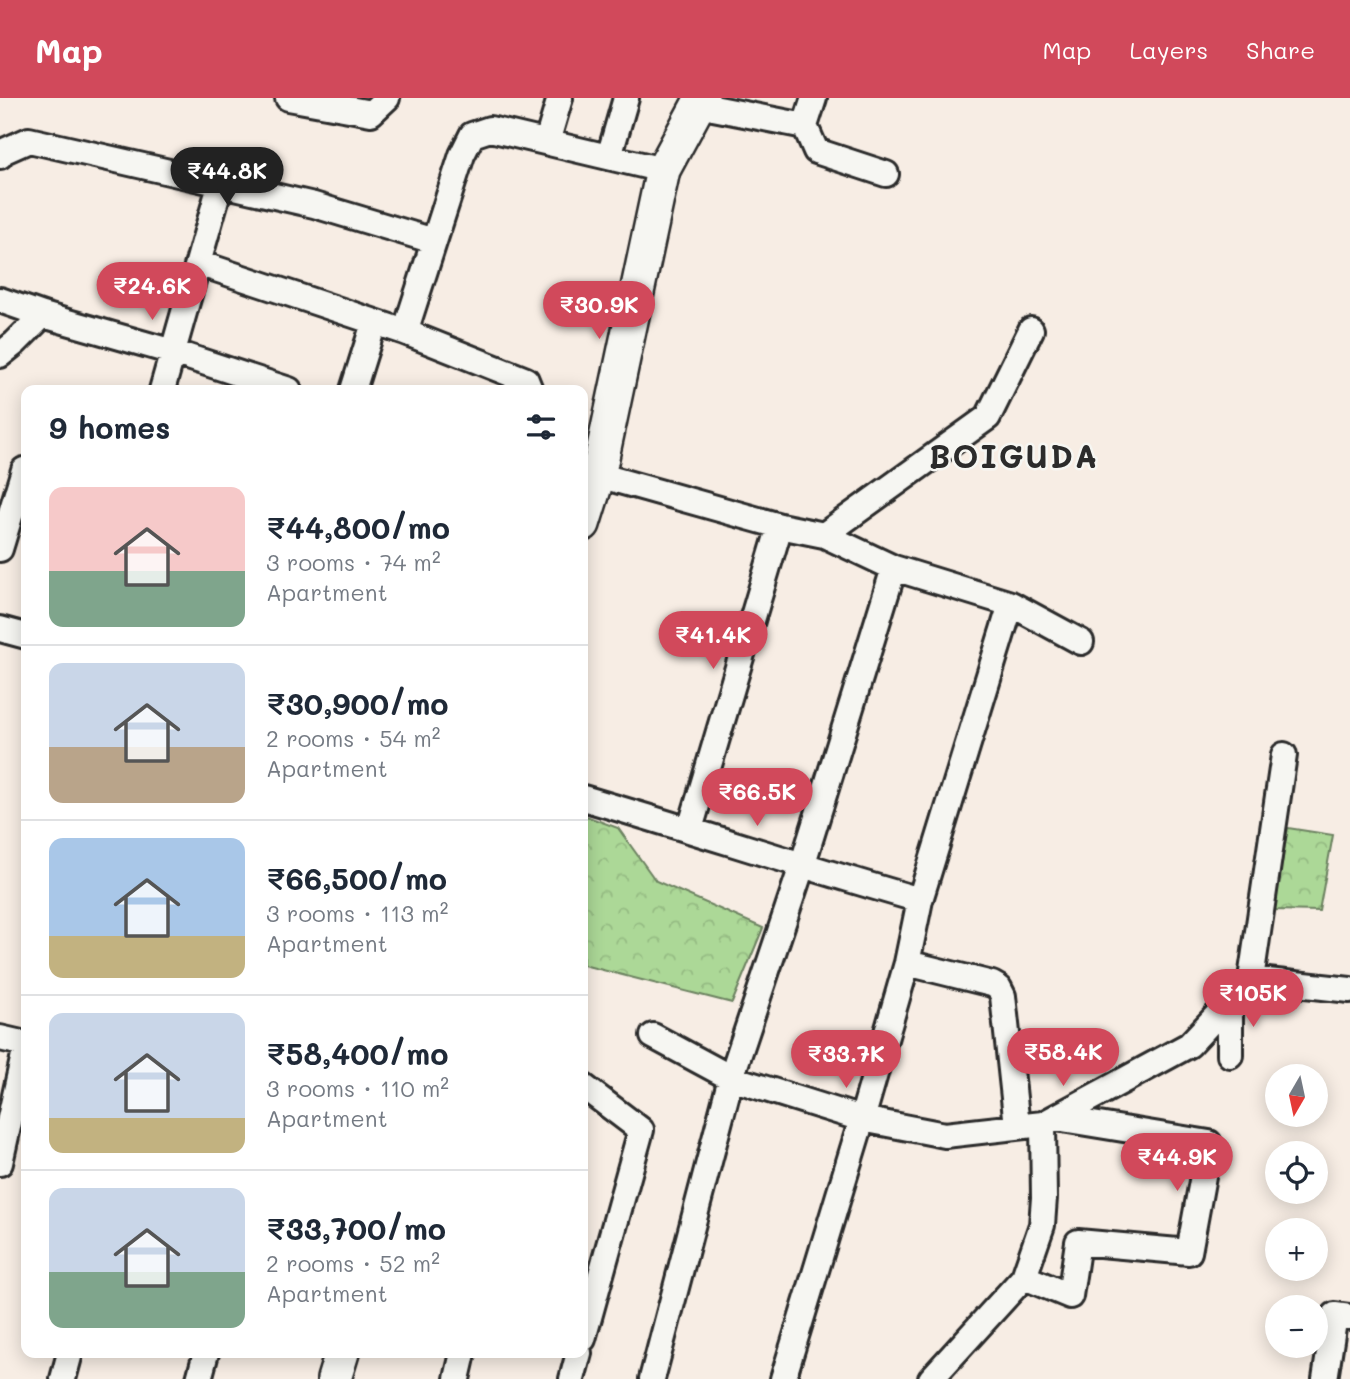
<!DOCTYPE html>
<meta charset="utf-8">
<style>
:root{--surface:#fff;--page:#f6f6f7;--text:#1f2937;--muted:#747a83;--line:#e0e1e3;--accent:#d1495b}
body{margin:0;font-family:Mali,sans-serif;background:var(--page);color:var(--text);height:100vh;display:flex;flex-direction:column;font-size:26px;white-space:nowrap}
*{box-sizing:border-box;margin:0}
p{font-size:23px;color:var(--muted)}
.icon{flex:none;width:38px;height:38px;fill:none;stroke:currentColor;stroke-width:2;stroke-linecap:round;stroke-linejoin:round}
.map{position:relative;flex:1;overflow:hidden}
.panel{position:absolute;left:21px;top:287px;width:567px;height:973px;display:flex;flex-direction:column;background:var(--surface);border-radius:14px;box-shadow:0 4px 18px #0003}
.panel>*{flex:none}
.needle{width:46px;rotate:189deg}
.tools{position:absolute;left:1265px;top:966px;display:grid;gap:14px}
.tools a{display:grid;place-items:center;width:63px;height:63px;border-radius:50%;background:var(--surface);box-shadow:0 4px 18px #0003;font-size:35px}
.price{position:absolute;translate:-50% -60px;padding:0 16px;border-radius:24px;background:var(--accent);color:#fff;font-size:23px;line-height:46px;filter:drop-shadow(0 2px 4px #0008)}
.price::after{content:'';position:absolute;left:50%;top:42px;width:21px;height:16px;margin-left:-10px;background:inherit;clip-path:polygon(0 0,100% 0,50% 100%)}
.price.current{background:#222;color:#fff}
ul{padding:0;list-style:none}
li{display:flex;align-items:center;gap:21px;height:175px;padding:0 28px}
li+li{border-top:2px solid var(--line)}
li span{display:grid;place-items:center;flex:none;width:196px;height:140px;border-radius:14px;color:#555}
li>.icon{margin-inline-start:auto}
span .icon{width:84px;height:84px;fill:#fffc;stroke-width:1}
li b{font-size:30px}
h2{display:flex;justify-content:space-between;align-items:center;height:84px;padding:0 28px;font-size:30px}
header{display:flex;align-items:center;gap:42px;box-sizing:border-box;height:98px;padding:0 35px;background:var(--accent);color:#fff}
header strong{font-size:33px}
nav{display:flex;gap:38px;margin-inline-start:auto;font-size:24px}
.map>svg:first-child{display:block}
</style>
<header>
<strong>Map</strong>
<nav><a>Map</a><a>Layers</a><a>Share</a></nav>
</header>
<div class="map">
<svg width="1350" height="1281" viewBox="0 0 1350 1281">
<defs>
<pattern id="park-crowns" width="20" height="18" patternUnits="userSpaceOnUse" patternTransform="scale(1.75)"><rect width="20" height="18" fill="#acd897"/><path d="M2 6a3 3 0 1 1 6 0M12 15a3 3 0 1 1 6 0" fill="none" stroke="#94ba82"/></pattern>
</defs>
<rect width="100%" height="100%" fill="#f7ede4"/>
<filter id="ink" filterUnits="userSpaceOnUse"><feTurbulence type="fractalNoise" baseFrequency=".0143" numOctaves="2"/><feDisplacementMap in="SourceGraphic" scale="14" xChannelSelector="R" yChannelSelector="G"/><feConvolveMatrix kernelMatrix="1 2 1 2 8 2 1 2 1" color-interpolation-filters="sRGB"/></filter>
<g filter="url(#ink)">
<path fill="url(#park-crowns)" stroke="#6c8261" stroke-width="2" d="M583,717L618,730L656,783L763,830L732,905L583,867Z
M1288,730L1333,737L1319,813L1273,812Z"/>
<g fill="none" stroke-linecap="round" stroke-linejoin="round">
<g stroke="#2b2b2b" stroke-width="30">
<path id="street" d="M288,0L371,15L387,0
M698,7L805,28L816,53L886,76
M805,28L814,0
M547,44L560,0
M0,58L2,54L29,42L314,107L434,143
M609,59L626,0
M198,165L405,234L526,282L530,292
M0,202L43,217L173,254L289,292
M405,234L462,57L472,37L490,31L663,72
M0,257L15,245L43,217
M162,292L221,84
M353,292L374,225
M584,373L780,428L824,437L894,470L1011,506L1081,544
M824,437L988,319L1031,232
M0,451L24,372L26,373
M0,531L26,538
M583,700C696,733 807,770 920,802
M690,731L780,428
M907,865L992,886L999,890L1003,898L1017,1028
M1251,881L1284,657
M653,938L731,980L862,1021L945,1037L1043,1026
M0,940L26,946
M1230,957V905
M583,988L641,1032L583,1241
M0,1065L26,948
M1024,1179L1070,1198L1078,1144L1189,1154L1209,1045L1056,1020
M63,1281L70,1255
M199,1281L206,1255
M457,1281L463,1255
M572,1281L579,1255
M652,1281L731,980L802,768L894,470
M783,1281L862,1021L907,865L920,802L1011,506
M931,1281L1024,1179L1042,1127L1044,1100L1043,1026L1189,947L1251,881L1350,892
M1325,1281L1335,1217L1350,1219"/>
</g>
<g stroke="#2b2b2b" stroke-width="38">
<path id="secondary" d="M583,426L598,378L663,72L702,0
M334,1281L342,1255"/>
</g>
<use href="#street" stroke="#f6f6f2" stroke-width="24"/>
<use href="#secondary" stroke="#f6f6f2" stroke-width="33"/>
</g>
</g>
<g text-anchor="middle" stroke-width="5" stroke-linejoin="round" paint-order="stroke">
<g font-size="32" font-weight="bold" letter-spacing="2" fill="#2b2b2b" stroke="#f6f6f2">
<text x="1014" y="370">BOIGUDA</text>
</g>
</g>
</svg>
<div class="tools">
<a><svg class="needle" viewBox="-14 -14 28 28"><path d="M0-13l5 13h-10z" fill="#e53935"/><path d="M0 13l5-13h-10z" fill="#747a83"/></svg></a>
<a><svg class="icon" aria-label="locate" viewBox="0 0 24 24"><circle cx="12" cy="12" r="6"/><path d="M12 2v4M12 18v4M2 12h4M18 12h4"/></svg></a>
<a>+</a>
<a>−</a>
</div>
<b class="price current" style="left:227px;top:109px">₹44.8K</b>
<b class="price" style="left:152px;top:224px">₹24.6K</b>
<b class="price" style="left:599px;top:243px">₹30.9K</b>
<b class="price" style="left:713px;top:573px">₹41.4K</b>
<b class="price" style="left:757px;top:730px">₹66.5K</b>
<b class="price" style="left:1253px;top:931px">₹105K</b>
<b class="price" style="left:1063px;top:990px">₹58.4K</b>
<b class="price" style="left:846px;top:992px">₹33.7K</b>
<b class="price" style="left:1177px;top:1095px">₹44.9K</b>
<section class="panel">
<h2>9 homes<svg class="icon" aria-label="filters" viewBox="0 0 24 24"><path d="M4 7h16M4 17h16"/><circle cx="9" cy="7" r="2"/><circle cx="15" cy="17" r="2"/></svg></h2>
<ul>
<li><span style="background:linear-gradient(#f6c9c9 60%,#7fa58c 0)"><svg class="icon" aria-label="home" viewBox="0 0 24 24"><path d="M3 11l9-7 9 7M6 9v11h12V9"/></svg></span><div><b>₹44,800/mo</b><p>3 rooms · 74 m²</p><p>Apartment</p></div></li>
<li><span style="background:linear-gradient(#c9d6e8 60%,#b9a48a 0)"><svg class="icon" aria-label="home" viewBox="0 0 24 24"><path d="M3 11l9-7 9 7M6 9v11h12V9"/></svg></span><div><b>₹30,900/mo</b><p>2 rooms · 54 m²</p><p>Apartment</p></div></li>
<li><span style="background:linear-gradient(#a9c7e8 70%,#c2b280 0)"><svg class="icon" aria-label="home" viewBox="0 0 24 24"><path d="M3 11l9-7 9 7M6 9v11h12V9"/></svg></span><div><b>₹66,500/mo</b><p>3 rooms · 113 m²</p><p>Apartment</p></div></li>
<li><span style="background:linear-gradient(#c9d6e8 75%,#c2b280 0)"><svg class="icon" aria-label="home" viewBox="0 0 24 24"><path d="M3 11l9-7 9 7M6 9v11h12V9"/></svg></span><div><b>₹58,400/mo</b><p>3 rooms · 110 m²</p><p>Apartment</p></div></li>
<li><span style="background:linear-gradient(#c9d6e8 60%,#7fa58c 0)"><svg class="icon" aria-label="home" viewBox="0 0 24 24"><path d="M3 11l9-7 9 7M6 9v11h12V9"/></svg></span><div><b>₹33,700/mo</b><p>2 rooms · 52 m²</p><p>Apartment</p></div></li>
</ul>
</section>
</div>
